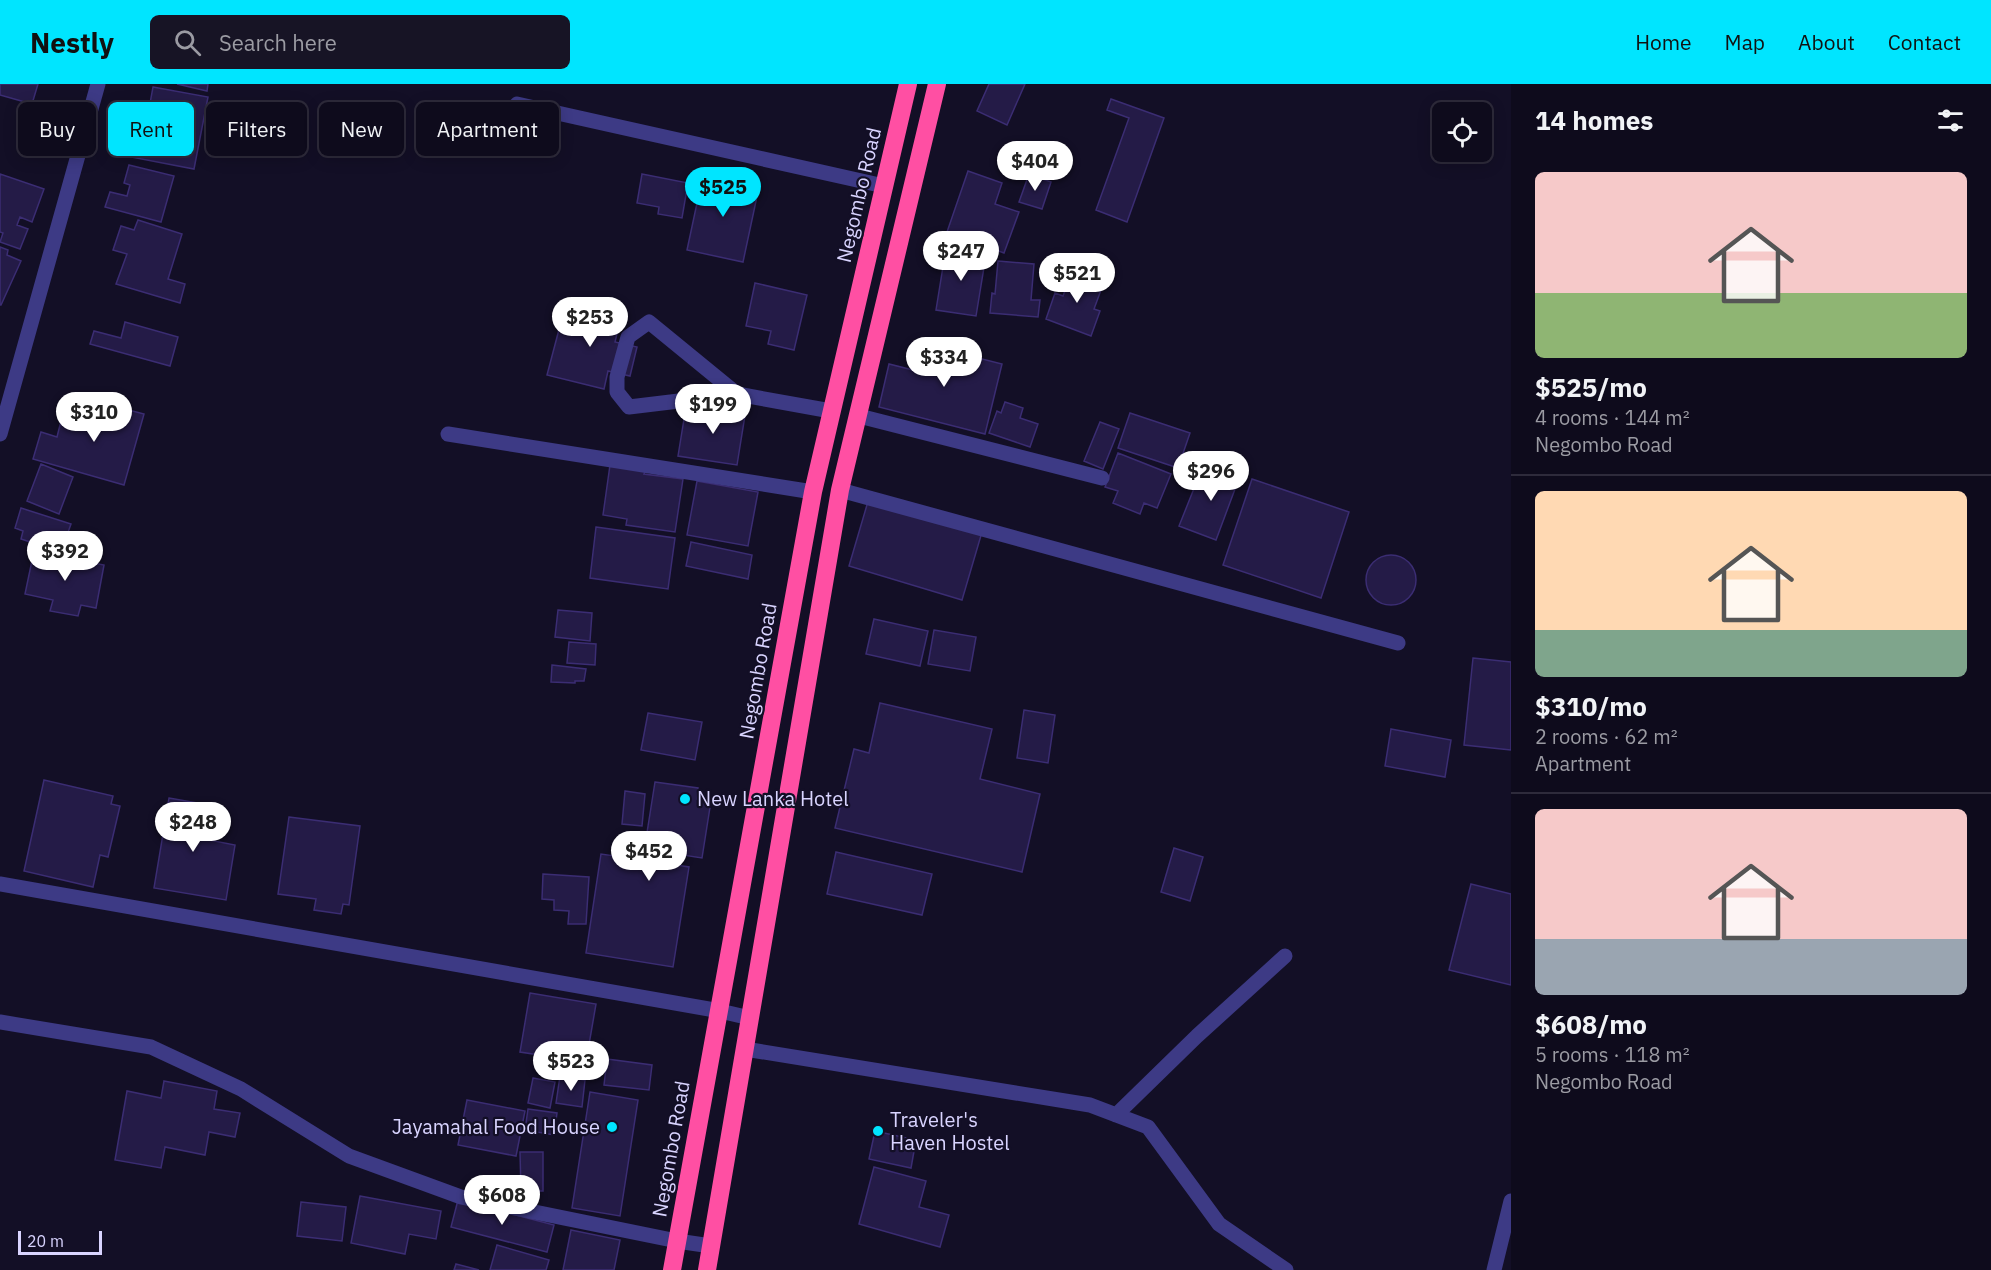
<!DOCTYPE html>
<meta charset="utf-8">
<style>
:root{--surface:#0e0b1c;--page:#171425;--text:#f1f3f6;--muted:#9b9ba3;--line:#2e2b3b;--accent:#00e5ff}
body{margin:0;font-family:"IBM Plex Sans",sans-serif;background:var(--page);color:var(--text);height:100vh;display:flex;flex-direction:column;font-size:22px;white-space:nowrap}
*{box-sizing:border-box;margin:0}
p{font-size:20px;color:var(--muted)}
.icon{flex:none;width:33px;height:33px;fill:none;stroke:currentColor;stroke-width:2;stroke-linecap:round;stroke-linejoin:round}
.map{position:relative;flex:1;overflow:hidden}
.details{display:flex;flex-direction:column;background:var(--surface);width:480px}
.details>*{flex:none}
.banner{position:absolute;left:18px;top:18px;width:570px;height:54px;display:flex;gap:12px}
.fabs{position:absolute;left:1432px;top:18px;display:grid;gap:12px}
.fabs a{display:grid;place-items:center;width:60px;height:60px;border-radius:9px;background:var(--surface);box-shadow:0 3px 15px #0003,0 0 0 2px var(--line);font-size:30px}
.scale{position:absolute;left:18px;bottom:15px;width:84px;box-sizing:border-box;padding-left:6px;border:3px solid #d9d4ff;border-top:0;font-size:16px;line-height:21px;white-space:nowrap;color:#d9d4ff;-webkit-text-stroke:4px #130f26;paint-order:stroke}
.price{position:absolute;translate:-50% -51px;padding:0 14px;border-radius:21px;background:#fff;color:#222;font-size:20px;line-height:39px;filter:drop-shadow(0 2px 3px #0008)}
.price::after{content:'';position:absolute;left:50%;top:36px;width:18px;height:14px;margin-left:-9px;background:inherit;clip-path:polygon(0 0,100% 0,50% 100%)}
.price.current{background:var(--accent);color:#111}
ul{padding:0;list-style:none}
li{display:grid;align-content:center;gap:12px;height:318px;padding:0 24px}
li+li{border-top:2px solid var(--line)}
li span{display:grid;place-items:center;height:186px;border-radius:9px;color:#555}
li>.icon{margin-inline-start:auto}
span .icon{width:108px;height:108px;fill:#fffc;stroke-width:1}
li b{font-size:26px}
h2{display:flex;justify-content:space-between;align-items:center;height:72px;padding:0 24px;font-size:26px}
.tag{padding:0 21px;border-radius:9px;background:var(--surface);box-shadow:0 3px 15px #0003,0 0 0 2px var(--line);font-size:21px;line-height:54px}
.tag.current{background:var(--accent);color:#111}
header{display:flex;align-items:center;gap:36px;box-sizing:border-box;height:84px;padding:0 30px;background:var(--accent);color:#111}
header strong{font-size:28px}
nav{display:flex;gap:33px;margin-inline-start:auto;font-size:21px}
.search{width:420px;height:54px;background:var(--page);display:flex;align-items:center;gap:15px;box-sizing:border-box;padding:0 21px;border-radius:9px;color:var(--muted);font-size:22px}
main{display:flex;flex:1;min-height:0}
.map>svg:first-child{display:block}
</style>
<header>
<strong>Nestly</strong>
<div class="search"><svg class="icon" aria-label="search" viewBox="0 0 24 24"><circle cx="10" cy="10" r="6"/><path d="M15 15l6 6"/></svg>Search here</div>
<nav><a>Home</a><a>Map</a><a>About</a><a>Contact</a></nav>
</header>
<main>
<div class="map">
<svg width="1511" height="1186" viewBox="0 0 1511 1186">
<rect width="100%" height="100%" fill="#130f26"/>
<path fill="#241b47" stroke="#3b2d73" stroke-width="1.5" d="M0,0H38L32,20L0,11Z
M177,0H208L207,7Z
M989,0H1025L1007,41L977,27Z
M153,3L208,13L194,85L131,73L135,50L144,52Z
M1111,15L1164,34L1127,138L1096,126L1129,34L1107,26Z
M129,81L174,92L161,138L105,123L110,108L127,112L130,101L124,99Z
M968,87L1002,99L995,120L1019,128L1004,169L947,148Z
M0,90L44,105L32,138L20,133L17,141L28,145L20,165L0,158L3,149L0,148Z
M642,90L688,99L682,134L658,130L659,123L637,119Z
M1029,90L1051,98L1042,125L1019,118Z
M703,91L759,103L743,178L687,166Z
M138,136L182,150L168,195L185,200L180,219L116,200L127,170L113,166L121,142L134,146Z
M0,163L8,166L7,171L21,177L1,221H0Z
M946,164L986,171L976,232L936,226Z
M998,177L1034,180L1031,216H1040L1038,233L990,229L992,209L995,210Z
M1073,186L1104,198L1094,225L1100,227L1091,252L1046,235L1055,209L1063,212Z
M755,199L807,211L794,266L768,260L771,247L746,242Z
M566,219L621,233L615,258L637,263L630,292L608,287L604,305L547,291Z
M125,238L178,253L170,282L90,260L94,247L121,254Z
M919,259L1002,280L985,350L879,323L889,280L913,286Z
M91,316L144,330L124,401L33,375L41,348L57,353L62,333L84,340Z
M1005,318L1023,324L1020,334L1038,340L1030,363L989,349L997,327L1001,329Z
M708,319L746,325L737,381L678,372L685,329L706,332Z
M1130,329L1190,349L1178,384L1118,364Z
M1100,338L1119,345L1103,385L1084,377Z
M1118,369L1171,390L1157,424L1144,419L1140,430L1113,419L1118,407L1105,403Z
M1215,379L1241,389L1216,456L1179,442L1197,397L1207,401Z
M41,380L73,393L59,430L27,417Z
M610,381L645,387L644,390L683,395L675,448L626,441L627,435L603,431Z
M1252,395L1349,428L1321,514L1223,481Z
M697,397L758,408L748,462L687,451Z
M869,414L982,448L962,516L849,482Z
M21,424L71,440L61,468L21,455L23,447L15,444Z
M596,443L675,454L668,505L590,494Z
M691,458L752,471L748,495L686,482Z
M34,467L104,481L96,524L81,521L78,532L50,527L53,516L25,510Z
M1366 496a25 25 0 1 1 50 0a25 25 0 1 1-50 0Z
M558,526L592,529L590,557L555,553Z
M874,535L928,547L920,582L866,570Z
M934,546L976,553L970,587L928,580Z
M569,558L596,560L595,581L567,579Z
M1473,574L1511,578V666L1464,661Z
M552,581L586,585L584,597H575V599L551,598Z
M880,619L992,645L980,695L1040,710L1022,788L835,744L854,665L869,669Z
M1024,626L1055,631L1048,679L1017,674Z
M648,629L702,638L695,676L641,666Z
M1391,645L1451,656L1445,693L1385,682Z
M44,696L113,712L111,720L120,722L108,773L100,771L93,803L24,787Z
M655,698L698,704L697,715L711,717L702,774L657,767L656,778L689,783L673,883L586,869L601,770L628,774L632,753L646,755Z
M625,707L645,710L642,742L622,740Z
M169,714L215,722L209,756L235,761L226,816L154,804Z
M289,733L360,742L349,821L343,820L341,830L314,826L316,815L278,810Z
M1174,764L1203,773L1190,817L1161,808Z
M836,768L932,790L922,831L827,810Z
M543,790L589,793L586,840H568L569,827L554,826V816L542,815Z
M1471,800L1511,810V901L1449,886Z
M530,909L596,920L586,978L520,968Z
M607,975L652,981L649,1006L604,1001Z
M560,992L585,996L582,1023L556,1019Z
M533,994L555,998L550,1024L528,1019Z
M164,997L217,1007L214,1025L240,1029L235,1053L209,1048L205,1071L165,1063L161,1084L115,1076L127,1007L161,1014Z
M590,1008L638,1016L620,1132L572,1124Z
M467,1016L525,1027L516,1072L458,1061Z
M528,1025L557,1029L554,1051L525,1046Z
M875,1047L916,1056L911,1084L869,1075Z
M520,1068H543V1107H521Z
M874,1083L926,1097L919,1123L949,1131L940,1163L859,1140Z
M360,1112L441,1127L436,1155L409,1150L405,1170L351,1159Z
M458,1116L554,1141L547,1168L451,1143Z
M301,1118L346,1123L342,1157L297,1152Z
M571,1146L620,1156L614,1186H563Z
M497,1161L549,1176L546,1186H490Z
M456,1180L479,1186H454Z"/>
<g fill="none" stroke-linecap="round" stroke-linejoin="round">
<path stroke="#3d3a85" stroke-width="15" d="M517,20L884,102
M737,310L649,238L628,253L617,293V308L629,323L737,310L831,327
M859,332L1102,394
M0,350L98,0
M448,350L813,408
M840,406L1398,559
M0,800L720,927L750,934
M0,938L151,963L241,1005L349,1072L461,1113L677,1157L711,1162
M745,965L1090,1021L1148,1043L1219,1140L1286,1186
M1116,1031L1197,952L1285,872
M1494,1186L1511,1117"/>
<path stroke="#ff4fa3" stroke-width="18" d="M672,1186L813,408L908,0
M707,1186L840,406L937,0"/>
</g>
<g fill="#00e5ff" stroke="#130f26" stroke-width="2">
<circle cx="685" cy="715" r="6"/>
<circle cx="612" cy="1043" r="6"/>
<circle cx="878" cy="1047" r="6"/>
</g>
<g text-anchor="middle" stroke-width="4.5" stroke-linejoin="round" paint-order="stroke">
<g font-size="20" fill="#d9d4ff" stroke="#130f26">
<text transform="translate(859 111) rotate(-77)" y="7">Negombo Road</text>
<text transform="translate(758 587) rotate(-80)" y="7">Negombo Road</text>
<text transform="translate(671 1065) rotate(-80)" y="7">Negombo Road</text>
</g>
<g font-size="20" fill="#d9d4ff" stroke="#130f26" text-anchor="start">
<text x="697" y="722">New Lanka Hotel</text>
<text x="890" y="1043">Traveler's<tspan x="890" dy="23">Haven Hostel</tspan></text>
<text x="600" y="1050" text-anchor="end">Jayamahal Food House</text>
</g>
</g>
</svg>
<div class="fabs">
<a><svg class="icon" aria-label="locate" viewBox="0 0 24 24"><circle cx="12" cy="12" r="6"/><path d="M12 2v4M12 18v4M2 12h4M18 12h4"/></svg></a>
</div>
<div class="scale">20 m</div>
<b class="price" style="left:1035px;top:108px">$404</b>
<b class="price current" style="left:723px;top:134px">$525</b>
<b class="price" style="left:961px;top:198px">$247</b>
<b class="price" style="left:1077px;top:220px">$521</b>
<b class="price" style="left:590px;top:264px">$253</b>
<b class="price" style="left:944px;top:304px">$334</b>
<b class="price" style="left:713px;top:351px">$199</b>
<b class="price" style="left:94px;top:359px">$310</b>
<b class="price" style="left:1211px;top:418px">$296</b>
<b class="price" style="left:65px;top:498px">$392</b>
<b class="price" style="left:193px;top:769px">$248</b>
<b class="price" style="left:649px;top:798px">$452</b>
<b class="price" style="left:571px;top:1008px">$523</b>
<b class="price" style="left:502px;top:1142px">$608</b>
<div class="banner">
<a class="tag">Buy</a>
<a class="tag current">Rent</a>
<a class="tag">Filters</a>
<a class="tag">New</a>
<a class="tag">Apartment</a>
</div>
</div>
<section class="details">
<h2>14 homes<svg class="icon" aria-label="filters" viewBox="0 0 24 24"><path d="M4 7h16M4 17h16"/><circle cx="9" cy="7" r="2"/><circle cx="15" cy="17" r="2"/></svg></h2>
<ul>
<li><span style="background:linear-gradient(#f6c9c9 65%,#8fb573 0)"><svg class="icon" aria-label="home" viewBox="0 0 24 24"><path d="M3 11l9-7 9 7M6 9v11h12V9"/></svg></span><div><b>$525/mo</b><p>4 rooms · 144 m²</p><p>Negombo Road</p></div></li>
<li><span style="background:linear-gradient(#ffd9b3 75%,#7fa58c 0)"><svg class="icon" aria-label="home" viewBox="0 0 24 24"><path d="M3 11l9-7 9 7M6 9v11h12V9"/></svg></span><div><b>$310/mo</b><p>2 rooms · 62 m²</p><p>Apartment</p></div></li>
<li><span style="background:linear-gradient(#f6c9c9 70%,#9aa5b1 0)"><svg class="icon" aria-label="home" viewBox="0 0 24 24"><path d="M3 11l9-7 9 7M6 9v11h12V9"/></svg></span><div><b>$608/mo</b><p>5 rooms · 118 m²</p><p>Negombo Road</p></div></li>
</ul>
</section>
</main>
